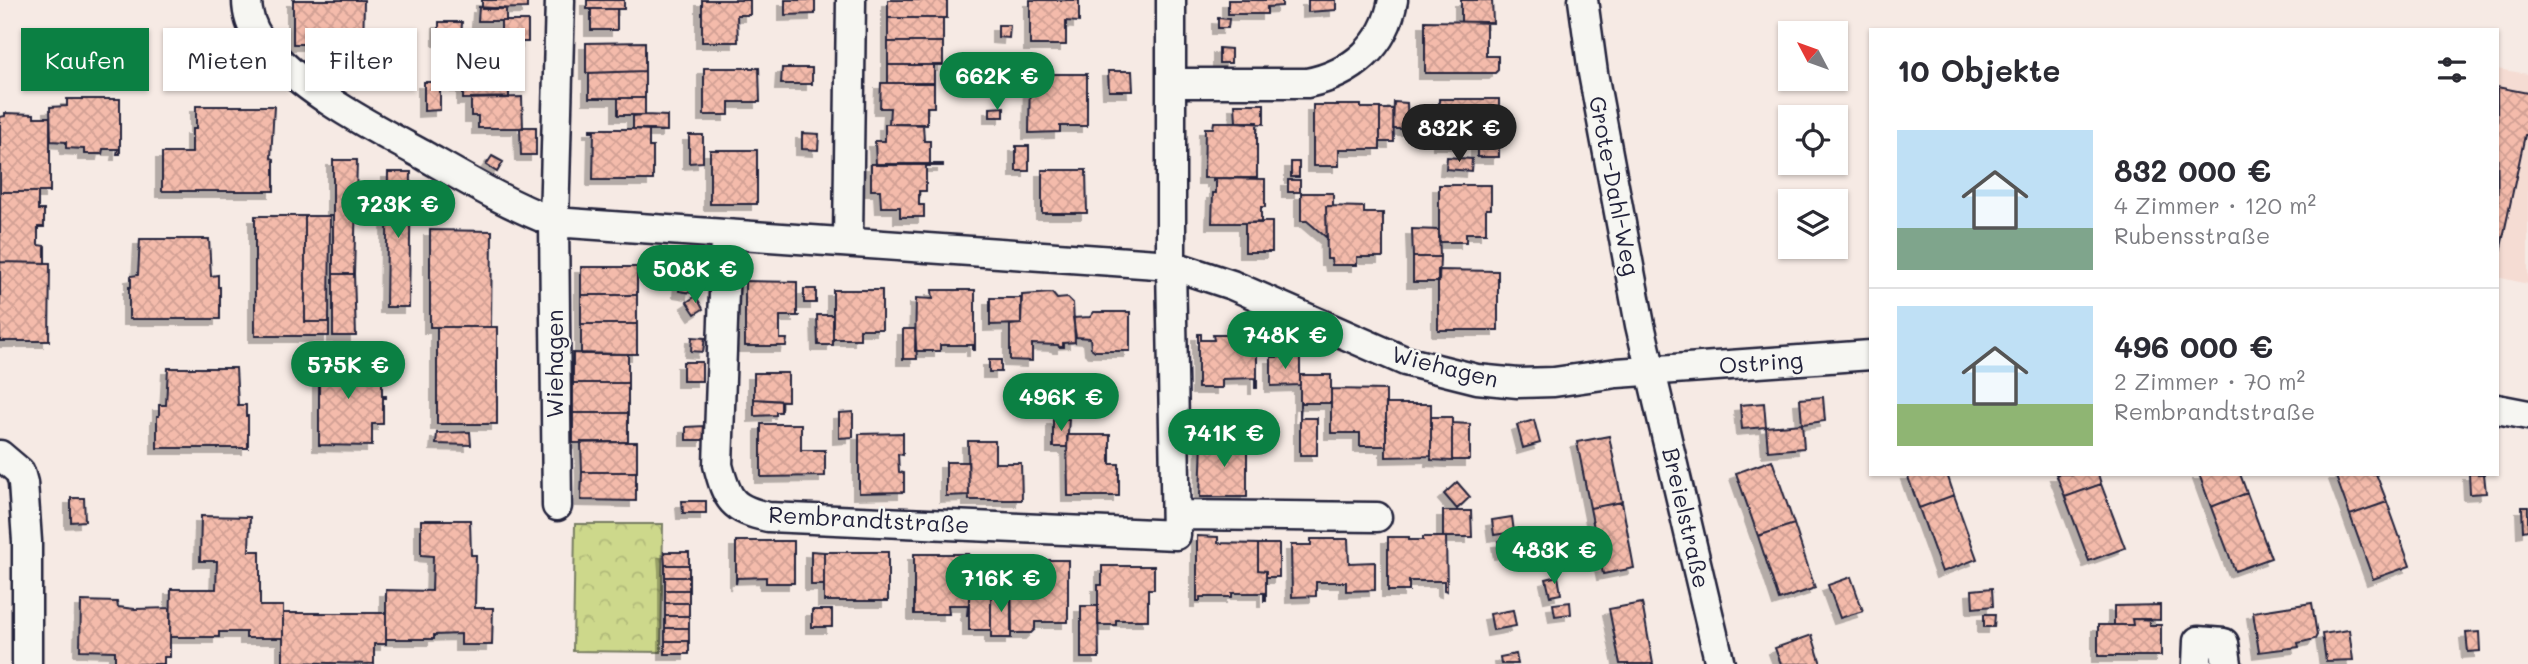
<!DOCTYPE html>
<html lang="de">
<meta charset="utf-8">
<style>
:root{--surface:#fff;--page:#f2f2f3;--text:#2b2b33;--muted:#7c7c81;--line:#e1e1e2;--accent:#0b8043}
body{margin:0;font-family:Mali,sans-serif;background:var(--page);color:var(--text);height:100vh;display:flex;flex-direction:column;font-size:26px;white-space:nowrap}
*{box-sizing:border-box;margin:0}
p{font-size:23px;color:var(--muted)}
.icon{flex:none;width:38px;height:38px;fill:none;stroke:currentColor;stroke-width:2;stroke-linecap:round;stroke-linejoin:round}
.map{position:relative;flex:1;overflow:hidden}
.sheet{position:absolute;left:1869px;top:28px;width:630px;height:448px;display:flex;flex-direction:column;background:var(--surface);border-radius:0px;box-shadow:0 2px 5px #0004}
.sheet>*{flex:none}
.guide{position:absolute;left:21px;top:28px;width:665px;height:63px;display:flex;gap:14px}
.needle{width:46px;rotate:311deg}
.fabs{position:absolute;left:1778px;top:21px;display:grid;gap:14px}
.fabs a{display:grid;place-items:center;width:70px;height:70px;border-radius:0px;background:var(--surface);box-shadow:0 2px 5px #0004;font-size:35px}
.price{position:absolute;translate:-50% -60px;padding:0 16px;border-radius:24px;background:var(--accent);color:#fff;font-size:23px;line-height:46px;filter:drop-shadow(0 2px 4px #0008)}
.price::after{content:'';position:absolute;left:50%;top:42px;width:21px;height:16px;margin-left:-10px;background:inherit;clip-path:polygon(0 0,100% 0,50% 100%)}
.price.active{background:#222;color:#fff}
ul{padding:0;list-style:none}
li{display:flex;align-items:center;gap:21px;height:175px;padding:0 28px}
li+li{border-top:2px solid var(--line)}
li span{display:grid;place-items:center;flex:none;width:196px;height:140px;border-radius:0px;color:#555}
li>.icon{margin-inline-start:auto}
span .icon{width:84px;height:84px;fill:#fffc;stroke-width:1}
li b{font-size:30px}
h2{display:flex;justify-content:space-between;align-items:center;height:84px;padding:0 28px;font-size:30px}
.chip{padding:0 24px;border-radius:0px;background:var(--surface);box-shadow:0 2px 5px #0004;font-size:24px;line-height:63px}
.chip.active{background:var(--accent);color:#fff}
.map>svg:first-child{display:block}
</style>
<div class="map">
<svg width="2528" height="664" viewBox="0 0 2528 664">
<defs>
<pattern id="forest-crowns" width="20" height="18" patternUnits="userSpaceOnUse" patternTransform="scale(1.75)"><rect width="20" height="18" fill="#cdd88b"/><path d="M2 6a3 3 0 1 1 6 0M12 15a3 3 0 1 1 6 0" fill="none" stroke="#b0b979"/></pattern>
<pattern id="building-cross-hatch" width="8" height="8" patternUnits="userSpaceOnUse" patternTransform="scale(1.75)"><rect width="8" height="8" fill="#f4bbab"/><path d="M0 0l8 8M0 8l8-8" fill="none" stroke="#d1a094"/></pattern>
<filter id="shadow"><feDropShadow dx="-6" dy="6" stdDeviation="0" flood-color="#0004"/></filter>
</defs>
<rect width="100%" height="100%" fill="#f6eae4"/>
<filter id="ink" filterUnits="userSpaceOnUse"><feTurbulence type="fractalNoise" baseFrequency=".0143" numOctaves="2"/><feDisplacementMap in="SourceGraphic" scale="14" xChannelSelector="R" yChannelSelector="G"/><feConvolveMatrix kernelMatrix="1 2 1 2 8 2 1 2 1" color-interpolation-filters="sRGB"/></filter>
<g filter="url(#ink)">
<path fill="#f5dcd3" d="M2497,69L2528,74V284L2497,277Z"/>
<path fill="url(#forest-crowns)" stroke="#787d63" stroke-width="2" d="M575,524H663L661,652L573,651Z"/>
<path fill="url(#building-cross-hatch)" stroke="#22223b" stroke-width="2" filter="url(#shadow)" d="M293,0H364L363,50H342V46H335V50H314V44H293Z
M482,0H527V8L482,9Z
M587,0H624V9H587Z
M702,0H750V15H737L738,42H702Z
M785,0H815V14L785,15Z
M888,0H947V18H888Z
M1030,0H1079V22L1066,21V45H1030Z
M1228,0H1282V6L1267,7V14H1228Z
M1308,0H1336V10L1308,12Z
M1461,0H1492L1493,23L1461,22Z
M479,7L506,9V21H478Z
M591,9H617V30H591Z
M888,18H943V42H888Z
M1218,18L1229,19L1228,28H1218Z
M501,21H528V42L501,39Z
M1425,21L1486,22V56H1498V70L1495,73H1425Z
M439,22H462L461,40H439Z
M998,25H1010L1009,38L998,37Z
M473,39H519V69L467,68V51H472Z
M645,42V71L586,73V43Z
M888,42H943V65H888Z
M1219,48L1231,49V63H1219Z
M888,65H934V83H888Z
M458,68H509V98L463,99V86H457Z
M704,68H759L760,102H729V115H704Z
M782,68H812V84H781Z
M645,71V98H589V73Z
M1108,71H1132L1133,91H1109Z
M1030,74H1087V126H1060V132L1029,133Z
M424,82H440V110L424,111Z
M881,83H934V107H927V125L889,124L890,108H880Z
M2497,87L2528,93V135H2525L2498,261Z
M522,97L523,128H478V116H471V98Z
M618,98H645V115H618Z
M67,99H120V154H117L118,149H103L102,154H84V149L66,148V142L51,141L50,107L67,106Z
M1439,99H1499V157H1477V143H1439Z
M1394,102L1407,103L1408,129H1393Z
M1235,104H1264V124L1236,122Z
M1313,105H1361V108H1380V149H1339V166H1313Z
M196,106H274L271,158L274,159V191H162V153H192V129H196Z
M1004,107V117H990V108Z
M1380,109H1393L1394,142H1380Z
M5,113L34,114V117H50V192H0V117L5,116Z
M645,115L667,116V131L633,129V116Z
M1214,122H1257V178H1204L1205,128H1213Z
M885,124H923L924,141H930V165H876L875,141H885Z
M523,127H536V155H521L520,128Z
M590,129H653V131H649V147H653V180H593L594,131H590Z
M802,133L819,134L818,150L802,149Z
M689,135H703V162L689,163Z
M1016,146H1029V171H1016Z
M710,150H757V204H710Z
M492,156L503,162L497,172L486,165Z
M1447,157L1472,159L1471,171L1446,169Z
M333,160H357L354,274H333Z
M1291,162H1299V177H1291Z
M871,164H943V166H926V191H919V205H924V217H900V207H881L880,190H871Z
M1042,170H1086L1087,213H1042Z
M388,172H411L409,307H386Z
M1213,178L1265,179V207H1261V223H1212L1213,193H1216V180L1213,181Z
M1288,180H1300V192H1288Z
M1439,185H1491V209H1486V233H1466V242H1439Z
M0,192H38V210H44V227H38V245L45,246V263L0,262Z
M1301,193H1333V206H1326L1327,238L1307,221H1301Z
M1326,206L1364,207V213H1383V257H1357V265H1332L1331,259H1327Z
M255,216H305V322H329V336H255Z
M305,216H330L329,322H305Z
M1261,222H1272V252H1245V223Z
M1412,229L1439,230L1440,257H1413Z
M430,230L492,231L491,327H430Z
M140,239H209L211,276L218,275V287H220V319H129V287H131V276L138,275Z
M1413,257H1440L1439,282H1413Z
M0,262L50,263L49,341H0Z
M581,267H637V295H581Z
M1438,270L1498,271V330H1438Z
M333,274H354L356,336H333Z
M680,280L693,282L692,293L679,291Z
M745,281L797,282V316H800H780V339H787L786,346H745Z
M804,289H816V303H804Z
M833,290H882V329H860V339H833Z
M932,290H975V350H973V345H940V351H915L916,298L933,299Z
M1052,293L1057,299L1068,298L1073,303L1075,342L1063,343V347H1059L1058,345L1032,344V361L1010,360V325L1021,324L1022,295Z
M581,295H637V324H581Z
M696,296L703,309L695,314L687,302Z
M990,298H1021V324L990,325Z
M1094,312H1130V351H1095L1091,348L1090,338L1076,337L1073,318L1090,317Z
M817,315H833V345H818Z
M581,324H637V354H581Z
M437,327H497V424H437Z
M903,329H915L917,359H903Z
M1198,334H1201V340H1214L1213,335H1257V388H1255V378L1222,379V388H1198Z
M692,337L705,338L703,352L691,351Z
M573,353L628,354V383H573Z
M319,355H370V378H385L386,380H382V396H386V398H383V424H372V446L319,445Z
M1271,357H1300V385L1271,386Z
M989,360H1001V372H989Z
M683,362H702V381H683Z
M168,368H236L238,405H246V416H248V448H157V416H159V405H166Z
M754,373H788V401L754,399Z
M1300,375H1331V403H1301L1300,418Z
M573,383H628V413H573Z
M1331,389L1386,390V446H1360V433H1331Z
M1823,397L1825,421L1802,424L1800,399Z
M754,399L781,401V412H776V415L754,416Z
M1764,403L1766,427L1742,429L1740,405Z
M1386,404H1431V456L1386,457Z
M853,412V437L839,438V413Z
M573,413H628V442L573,443Z
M1207,417H1235V441H1207Z
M1431,417H1452V461L1431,460Z
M1300,418H1317V455H1300Z
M1053,419H1069L1067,447H1053Z
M1534,420L1540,443L1523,448L1517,425Z
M1452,423L1470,424V460H1452Z
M761,424H801V450H825V476L761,477Z
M1802,424L1804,448L1768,451L1766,427Z
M705,426V440H686V427Z
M470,432L471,445L436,444L437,433Z
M903,433V455L898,454L899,472L904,473V492L859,493V434Z
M1067,435H1110V464H1119V496H1068Z
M1609,436L1622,502L1590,508L1577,442Z
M968,441H995V463H1021L1022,500H969Z
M1202,441H1247V497H1200Z
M581,442H637V472H582Z
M1772,460L1794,524L1758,536L1736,473Z
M946,462H968L969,495L946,496Z
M582,472H636V501L581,500Z
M1907,474H1947L1954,495L1919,508Z
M2056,474H2098L2101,484L2065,497Z
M2199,474H2240L2247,493L2211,507Z
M2335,474H2376L2387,502L2350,515Z
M2469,474H2484L2486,493L2470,494Z
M1457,482L1470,497L1457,509L1444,494Z
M2101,484L2125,548L2089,561L2065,497Z
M2247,493L2271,558L2235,571L2211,507Z
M1954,495L1977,559L1942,572L1919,508Z
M71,498H84L85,521L71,522Z
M682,501H706V513H683Z
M1622,502L1634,568L1603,574L1590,508Z
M2387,502L2410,566L2373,579L2350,515Z
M2522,507H2528V530L2523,531Z
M1443,511H1471L1472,537H1443Z
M201,516L250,517L249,551H260V606H283V638H246V632H219V637H170L171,589H216L217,561H200Z
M1512,517L1514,532L1494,535L1492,520Z
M421,520H470L471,555H476L475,608H493L492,645H461V634L434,635V639H386V590L432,591L433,556L421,555Z
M1794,524L1815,588L1779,600L1758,536Z
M1197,536L1218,537V543L1258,544V570L1266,571V601H1264V593H1232V597H1200V601H1197Z
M1388,537H1409V540H1423V537H1446L1447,591L1444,590V581H1409V591H1388Z
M1311,539H1348L1349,563L1375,562V590L1346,591V582H1316V596L1292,597L1291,545H1311Z
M1515,539L1516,551L1500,553L1498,541Z
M736,541H794V583H766V577L737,578L736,584Z
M1258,544H1279V577H1266V571L1258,570Z
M811,551L824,552V585H811Z
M664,552H689V565H665Z
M824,552H888V601H824Z
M914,554H969V614L967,615L968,605H948L949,614H914Z
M1011,560H1068V622H1035V629L1031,633H1012Z
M665,565H689V577H665Z
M1102,566H1154V589H1148V620H1116V625H1098V585H1102Z
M1558,576L1561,594L1550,596L1546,579Z
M665,577H689V590H665Z
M1851,577L1863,611L1840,618L1828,585Z
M1992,588L1993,606L1973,608L1972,590Z
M665,590H689V603H665Z
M969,590H991V630H969Z
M991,590H1011V638H991Z
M81,601L117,602L118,607L135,609L170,608V657H164V664H115V651L80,650Z
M1570,602L1571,614L1555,616L1553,604Z
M665,603H689V616H665Z
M1642,603L1653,664H1620L1609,609Z
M2312,603L2317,635L2315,639L2298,643L2299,647L2259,652L2253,612Z
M2160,605V620L2132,619L2133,625H2114V606Z
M1081,606H1098L1099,658H1081Z
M812,610H832V627H812Z
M1513,610L1516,626L1493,630L1490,614Z
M283,613H386V644H374V664L283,662Z
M1984,614H1995L1994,627H1984Z
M665,616H689V628H665Z
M2132,619H2149V625H2161V656H2098V625H2133Z
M665,628H689V641H665Z
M2349,630L2353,660L2326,661L2322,634Z
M2479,632L2480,651L2468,652L2466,633Z
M1812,635L1821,664H1781L1775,648Z
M665,641H689V654H665Z
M1516,654L1518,664H1501L1500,657Z"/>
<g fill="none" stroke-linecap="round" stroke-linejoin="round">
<g stroke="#22223b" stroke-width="33">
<path id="minor" d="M247,0C247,15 251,27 260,40C299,90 370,126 425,156C467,180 509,205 554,222L1171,265L1232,285L1405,361L1477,379L1518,383L1554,382L1617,373L1871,355
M1583,0L1593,73L1640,325L1720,664
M1172,83H1307C1352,74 1385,46 1393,0
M726,235L718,465C727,500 732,509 768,517L1176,535L1171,265V0
M848,241L851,0
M2497,409L2528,415
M0,455L20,472L23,483L27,541V664
M557,506L554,222L560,0
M1176,515L1377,517
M2197,664L2198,641L2224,643L2227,664"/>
</g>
<use href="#minor" stroke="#f6f6f2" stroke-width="28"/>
</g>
</g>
<g text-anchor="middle" stroke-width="5" stroke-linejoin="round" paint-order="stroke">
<g font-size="23" fill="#22223b" stroke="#f6f6f2">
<text transform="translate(1614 186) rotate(79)" y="8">Grote-Dahl-Weg</text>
<text transform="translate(1761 363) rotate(-4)" y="8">Ostring</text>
<text transform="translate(555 364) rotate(-90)" y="8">Wiehagen</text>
<text transform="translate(1445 367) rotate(14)" y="8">Wiehagen</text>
<text transform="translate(1686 518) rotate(77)" y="8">Breielstraße</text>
<text transform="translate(869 520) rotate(3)" y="8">Rembrandtstraße</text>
</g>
</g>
</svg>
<div class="fabs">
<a><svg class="needle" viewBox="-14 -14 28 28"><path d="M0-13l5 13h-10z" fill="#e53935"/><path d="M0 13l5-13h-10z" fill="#7c7c81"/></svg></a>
<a><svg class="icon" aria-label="locate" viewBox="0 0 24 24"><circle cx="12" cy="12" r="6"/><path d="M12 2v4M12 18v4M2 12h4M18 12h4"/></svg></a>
<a><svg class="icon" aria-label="layers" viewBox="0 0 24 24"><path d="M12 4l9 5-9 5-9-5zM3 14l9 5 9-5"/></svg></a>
</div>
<b class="price" style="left:997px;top:112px">662K €</b>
<b class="price active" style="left:1459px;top:164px">832K €</b>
<b class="price" style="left:398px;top:240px">723K €</b>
<b class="price" style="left:695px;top:305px">508K €</b>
<b class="price" style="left:1285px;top:371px">748K €</b>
<b class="price" style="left:348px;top:401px">575K €</b>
<b class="price" style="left:1061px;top:433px">496K €</b>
<b class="price" style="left:1224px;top:469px">741K €</b>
<b class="price" style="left:1554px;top:586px">483K €</b>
<b class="price" style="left:1001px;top:614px">716K €</b>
<div class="guide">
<a class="chip active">Kaufen</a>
<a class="chip">Mieten</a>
<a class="chip">Filter</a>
<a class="chip">Neu</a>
</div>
<section class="sheet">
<h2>10 Objekte<svg class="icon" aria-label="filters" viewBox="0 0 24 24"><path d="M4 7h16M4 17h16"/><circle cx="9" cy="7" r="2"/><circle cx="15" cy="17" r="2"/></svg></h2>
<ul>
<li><span style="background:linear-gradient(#bfe0f5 70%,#7fa58c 0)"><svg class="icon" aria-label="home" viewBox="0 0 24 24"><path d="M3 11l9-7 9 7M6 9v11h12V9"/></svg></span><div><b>832 000 €</b><p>4 Zimmer · 120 m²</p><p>Rubensstraße</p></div></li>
<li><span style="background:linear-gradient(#bfe0f5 70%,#8fb573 0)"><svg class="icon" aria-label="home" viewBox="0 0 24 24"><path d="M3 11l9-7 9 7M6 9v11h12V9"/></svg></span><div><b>496 000 €</b><p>2 Zimmer · 70 m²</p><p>Rembrandtstraße</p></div></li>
</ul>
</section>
</div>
